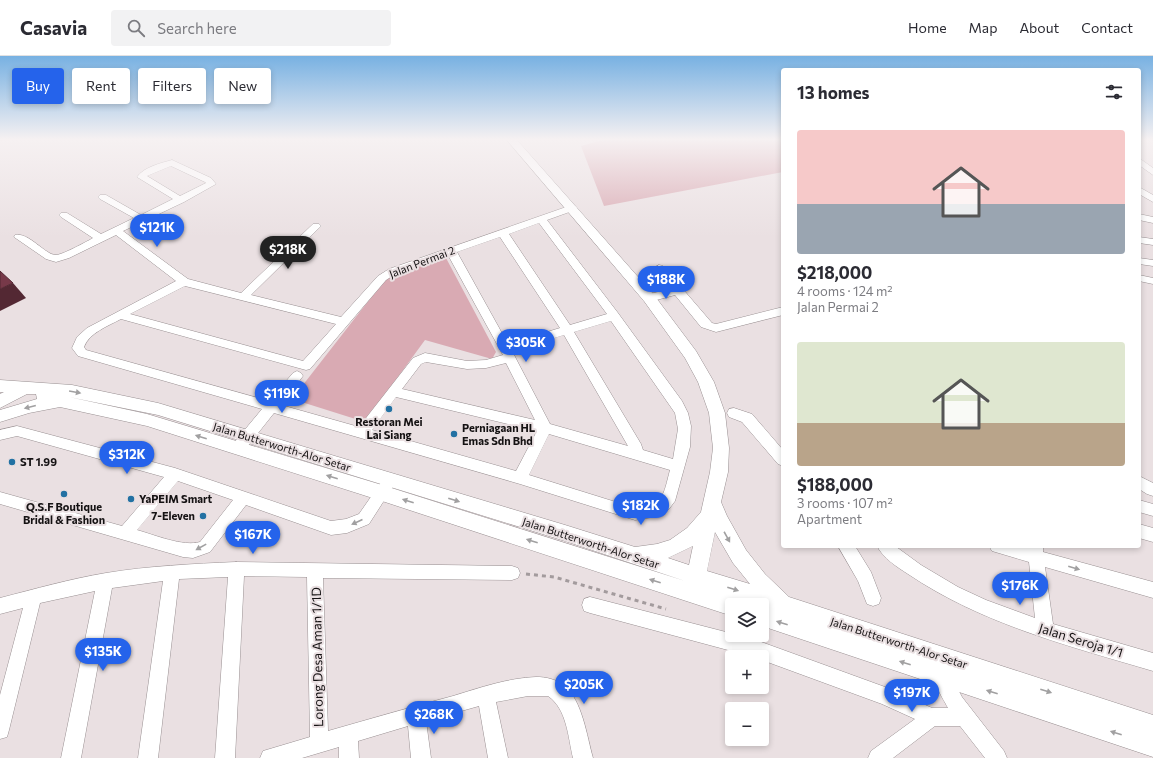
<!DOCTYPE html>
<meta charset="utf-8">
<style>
:root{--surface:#fff;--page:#f2f2f3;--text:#2b2b33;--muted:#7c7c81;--line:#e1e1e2;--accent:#2563eb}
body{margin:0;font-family:Commissioner,sans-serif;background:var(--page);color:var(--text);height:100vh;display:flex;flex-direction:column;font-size:15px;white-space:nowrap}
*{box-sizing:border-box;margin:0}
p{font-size:13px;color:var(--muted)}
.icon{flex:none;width:22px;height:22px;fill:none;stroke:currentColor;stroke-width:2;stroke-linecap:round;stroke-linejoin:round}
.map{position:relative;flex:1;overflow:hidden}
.panel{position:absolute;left:781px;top:12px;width:360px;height:480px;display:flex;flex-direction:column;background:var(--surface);border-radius:4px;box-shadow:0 2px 6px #0003}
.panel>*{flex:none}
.banner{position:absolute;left:12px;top:12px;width:380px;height:36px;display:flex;gap:8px}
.controls{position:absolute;left:725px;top:542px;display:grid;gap:8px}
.controls a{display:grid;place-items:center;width:44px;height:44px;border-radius:4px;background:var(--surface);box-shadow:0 2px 6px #0003;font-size:20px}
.price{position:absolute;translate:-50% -34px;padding:0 9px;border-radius:14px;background:var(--accent);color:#fff;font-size:13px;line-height:26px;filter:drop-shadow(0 1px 2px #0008)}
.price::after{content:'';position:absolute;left:50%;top:24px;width:12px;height:9px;margin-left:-6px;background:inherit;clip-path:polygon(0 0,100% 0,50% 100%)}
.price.active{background:#222;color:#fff}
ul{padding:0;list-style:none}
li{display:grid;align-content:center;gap:8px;height:212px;padding:0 16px}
li span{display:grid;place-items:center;height:124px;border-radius:4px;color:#555}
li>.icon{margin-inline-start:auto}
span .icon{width:72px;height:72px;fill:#fffc;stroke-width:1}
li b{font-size:17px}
h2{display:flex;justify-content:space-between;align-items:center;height:48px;padding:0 16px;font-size:17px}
.tag{padding:0 14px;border-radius:4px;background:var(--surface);box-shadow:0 2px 6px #0003;font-size:14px;line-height:36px}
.tag.active{background:var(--accent);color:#fff}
header{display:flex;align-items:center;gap:24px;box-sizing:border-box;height:56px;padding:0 20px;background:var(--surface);border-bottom:1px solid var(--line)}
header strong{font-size:19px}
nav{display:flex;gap:22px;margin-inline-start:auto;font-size:14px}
.search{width:280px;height:36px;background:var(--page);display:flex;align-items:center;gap:10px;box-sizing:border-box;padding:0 14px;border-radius:4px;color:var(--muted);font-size:15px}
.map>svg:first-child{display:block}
</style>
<header>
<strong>Casavia</strong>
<div class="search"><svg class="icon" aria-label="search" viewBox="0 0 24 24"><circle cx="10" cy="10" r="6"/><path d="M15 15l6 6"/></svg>Search here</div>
<nav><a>Home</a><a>Map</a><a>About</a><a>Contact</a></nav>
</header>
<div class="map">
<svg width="1153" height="702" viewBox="0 0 1153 702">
<rect width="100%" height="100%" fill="#eae0e2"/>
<path fill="#d9aab3" d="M606,83H783V116L604,150L581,90Z
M446,202L496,296L492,303L425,284L365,366L292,343L387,221Z"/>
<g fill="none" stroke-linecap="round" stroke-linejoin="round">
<g stroke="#999092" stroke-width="1">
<path id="minor" d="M1139,102L1153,112V119L1139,109Z
M172,104L211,122L216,128L184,146L123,175L188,223L241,237L313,168H319L321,170L319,172L251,239L341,261L378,220L389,213L569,150H575L577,152L575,154L547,164L618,257L682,345L688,357L691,370L690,391L675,445L669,453L653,461L635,464L520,428L274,357L243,396L238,398L233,396L231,392L233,388L262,353L78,300L72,292L77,281L87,272L176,225L116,179L69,202L56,206L46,203L14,181L15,179C29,176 45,199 56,199C62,199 86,186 93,182L61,161L59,159L61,157H67L101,178L134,162L100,143L98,141L100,139H106L141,159L173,143L137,121C144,111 161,107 172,104ZM171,110L205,126L206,127L180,140L147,120ZM539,167L607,258L570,269L509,178ZM500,181L560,272L508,288L457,196ZM448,199L503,299L486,304L467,305L425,297L413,302L359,371L281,349L303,320L301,317L297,315L293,317L269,345L86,294L84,291C89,277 108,270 121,263L306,314L310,313L386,224L397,217ZM185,230L336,268L303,305L130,258ZM611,265L675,357L678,373L673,403L643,394L641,388L574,276ZM564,279L628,390L550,368L512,295ZM426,306L467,313L486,312L506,307L535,364L402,333L421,308ZM396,341L537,375L516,415L372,374ZM549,378L670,414C663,440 665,447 635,452L529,419Z
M1139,131L1153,139V146L1139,138Z
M1139,158L1153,161V167L1139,164Z
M1139,181L1153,183V189L1139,187Z
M1139,202L1153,204V210L1139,208Z
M659,209L663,210L712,267L716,268L783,251V259L716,276L701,271L675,239L649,246L645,245L643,242L645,239L671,233L654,212Z
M1139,219L1153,222V228L1139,225Z
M734,352L752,358L783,394V410L778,408L742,366L729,361L727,357L729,353Z
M17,370L175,412L331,465L346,463L359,458L382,425L387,423L392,425L394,429L369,468L347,477L331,479L246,449L210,496L193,502L183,501L0,448V436L122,470L164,421L17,380L0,384V374ZM178,425L233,444L200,486C183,491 155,479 137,474Z
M1139,420L1153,427V440L1147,438L1139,433Z
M1139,444L1153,448V460L1139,456Z
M1139,468L1153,472V486L1139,482Z
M838,490H855L871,516L881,542L879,548L873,550L867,548L858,525Z
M877,490H895L921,509L958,531L986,544L1035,562L1029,506L992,495L989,490H1022L1027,491V490H1043V496L1153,526V542L1045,511L1053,568L1153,597V615C1069,590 982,568 908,518C897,511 883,502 877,490Z
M236,506L512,510L518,512L520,517L518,522L512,524L323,522L328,675C370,663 411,651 453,640C479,632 508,622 536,621C546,621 556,623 564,630C582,643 587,681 593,702H573C568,681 567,653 548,640H528L496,646L508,702H488L479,650L426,665L431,702H411L408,670L358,685L359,702H339V691L302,702H260L263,695L310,681L307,521L244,520L235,702H215L228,521L179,523L158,702H138L163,525L112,532L81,702H61L95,535L40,547L9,674L7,681L0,683V639L23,552L0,558V542C35,533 70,523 106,517C149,510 192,508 236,506Z
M590,541L753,583L885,631L932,652H948C941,639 930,623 936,609L942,606L948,609L953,624L962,641L1004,695L1007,702H985L960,670H935L893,702H868L871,695L915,663L882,648L762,604V601H754L590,557L584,555L582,549L584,543Z"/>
</g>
<g stroke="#999092" stroke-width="1">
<path id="major" d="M506,83H516L654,239L696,295L714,326L725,357L729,392L728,416L721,446L727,460L746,494L765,518L789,541L1153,659V701L762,570V549H756L739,543L742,549H732V560L382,445L147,370L60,351L29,357L0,366V354L37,343L36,338H27L0,352V338L4,336H0V324L72,329L158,347L565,469L635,491L657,488L670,484L687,472L701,456L710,416L713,392L709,357L698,326L685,302L644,245ZM69,341L158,359L565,485L685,525L382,429L147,358ZM715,476L733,507L750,528L707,515ZM693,490L689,509L668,502Z"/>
</g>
<path stroke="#a39b9d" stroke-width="2" stroke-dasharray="2 2" stroke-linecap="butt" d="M0,84L10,83"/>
<path stroke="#a39b9d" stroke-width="3" stroke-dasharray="4 4" stroke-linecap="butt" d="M526,518L554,521L666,553"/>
<use href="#minor" fill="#fff" fill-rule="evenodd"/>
<use href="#major" fill="#fff" fill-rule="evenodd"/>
</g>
<path fill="#532833" d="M13,227L26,242L0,255V233Z"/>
<path fill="#773949" stroke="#532833" d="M0,215L13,227L0,233Z"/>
<defs><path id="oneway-solid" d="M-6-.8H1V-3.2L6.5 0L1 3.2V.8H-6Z"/></defs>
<g fill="#a1a0a1">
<use href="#oneway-solid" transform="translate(75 336) rotate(10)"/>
<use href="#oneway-solid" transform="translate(30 351) rotate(166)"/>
<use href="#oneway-solid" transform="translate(201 381) rotate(-163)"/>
<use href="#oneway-solid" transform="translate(332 421) rotate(-163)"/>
<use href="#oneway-solid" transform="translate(454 444) rotate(17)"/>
<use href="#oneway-solid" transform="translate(408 445) rotate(-162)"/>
<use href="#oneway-solid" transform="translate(357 466) rotate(156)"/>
<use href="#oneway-solid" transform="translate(727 481) rotate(61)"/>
<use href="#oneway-solid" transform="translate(532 485) rotate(-162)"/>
<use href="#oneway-solid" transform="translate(201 491) rotate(151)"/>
<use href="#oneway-solid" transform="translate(1074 512) rotate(16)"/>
<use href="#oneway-solid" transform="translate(655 525) rotate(-162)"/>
<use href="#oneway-solid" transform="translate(733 533) rotate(18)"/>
<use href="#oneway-solid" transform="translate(782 567) rotate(-162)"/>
<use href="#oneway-solid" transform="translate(905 607) rotate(-162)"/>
<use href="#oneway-solid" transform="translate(1046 635) rotate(18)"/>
<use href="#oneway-solid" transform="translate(992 636) rotate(-162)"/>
<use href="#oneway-solid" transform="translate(1116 677) rotate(-162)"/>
</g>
<linearGradient id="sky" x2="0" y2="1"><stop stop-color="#78b1e2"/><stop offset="0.46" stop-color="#f6f1f2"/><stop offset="1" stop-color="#f6f1f2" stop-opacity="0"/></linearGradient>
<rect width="1153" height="181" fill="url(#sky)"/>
<g fill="#2271a3" stroke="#eae0e2" stroke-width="1.5">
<circle cx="389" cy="353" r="4"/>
<circle cx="454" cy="378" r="4"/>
<circle cx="12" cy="406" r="4"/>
<circle cx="64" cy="438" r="4"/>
<circle cx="131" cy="443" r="4"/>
<circle cx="203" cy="460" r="4"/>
</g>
<g text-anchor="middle" stroke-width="4" stroke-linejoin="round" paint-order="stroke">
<g font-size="11" fill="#151213" stroke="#eae0e2">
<text transform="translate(422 206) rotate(-21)" y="4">Jalan Permai 2</text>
<text transform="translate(282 391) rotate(17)" y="4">Jalan Butterworth-Alor Setar</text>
<text transform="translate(591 487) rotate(18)" y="4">Jalan Butterworth-Alor Setar</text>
<text transform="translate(899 587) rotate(18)" y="4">Jalan Butterworth-Alor Setar</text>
</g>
<g font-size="11" font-weight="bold" fill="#151213" stroke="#eae0e2" text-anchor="start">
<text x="389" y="370" text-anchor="middle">Restoran Mei<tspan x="389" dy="13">Lai Siang</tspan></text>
<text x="462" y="376">Perniagaan HL<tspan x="462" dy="13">Emas Sdn Bhd</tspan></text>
<text x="20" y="410">ST 1.99</text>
<text x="139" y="447">YaPEIM Smart</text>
<text x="64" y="455" text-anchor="middle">Q.S.F Boutique<tspan x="64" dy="13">Bridal &amp; Fashion</tspan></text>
<text x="195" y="464" text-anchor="end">7-Eleven</text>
</g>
<g font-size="13" fill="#151213" stroke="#eae0e2">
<text transform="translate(1081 584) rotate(17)" y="5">Jalan Seroja 1/1</text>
<text transform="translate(317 601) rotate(-91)" y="5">Lorong Desa Aman 1/1D</text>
</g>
</g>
</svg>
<div class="controls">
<a><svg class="icon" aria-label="layers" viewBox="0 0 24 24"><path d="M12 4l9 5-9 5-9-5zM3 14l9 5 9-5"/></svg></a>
<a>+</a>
<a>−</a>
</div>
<b class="price" style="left:157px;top:192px">$121K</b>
<b class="price active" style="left:288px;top:214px">$218K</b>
<b class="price" style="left:666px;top:244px">$188K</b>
<b class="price" style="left:526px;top:307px">$305K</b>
<b class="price" style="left:282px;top:358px">$119K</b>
<b class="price" style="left:127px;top:419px">$312K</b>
<b class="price" style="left:641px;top:470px">$182K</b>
<b class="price" style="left:253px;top:499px">$167K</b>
<b class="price" style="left:1020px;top:550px">$176K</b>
<b class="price" style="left:103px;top:616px">$135K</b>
<b class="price" style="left:584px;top:649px">$205K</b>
<b class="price" style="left:912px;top:657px">$197K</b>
<b class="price" style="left:434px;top:679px">$268K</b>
<div class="banner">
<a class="tag active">Buy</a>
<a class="tag">Rent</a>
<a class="tag">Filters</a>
<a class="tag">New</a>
</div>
<section class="panel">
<h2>13 homes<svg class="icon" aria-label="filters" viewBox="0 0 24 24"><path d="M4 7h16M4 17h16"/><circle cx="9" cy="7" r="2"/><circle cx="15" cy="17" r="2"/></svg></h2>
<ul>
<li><span style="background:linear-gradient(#f6c9c9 60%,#9aa5b1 0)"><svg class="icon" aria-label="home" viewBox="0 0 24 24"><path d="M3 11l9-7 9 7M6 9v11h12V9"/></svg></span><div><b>$218,000</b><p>4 rooms · 124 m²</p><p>Jalan Permai 2</p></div></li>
<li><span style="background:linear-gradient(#dfe7d0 65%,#b9a48a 0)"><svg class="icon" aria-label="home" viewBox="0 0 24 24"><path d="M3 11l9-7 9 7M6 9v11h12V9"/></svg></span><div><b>$188,000</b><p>3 rooms · 107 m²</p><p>Apartment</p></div></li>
</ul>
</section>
</div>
